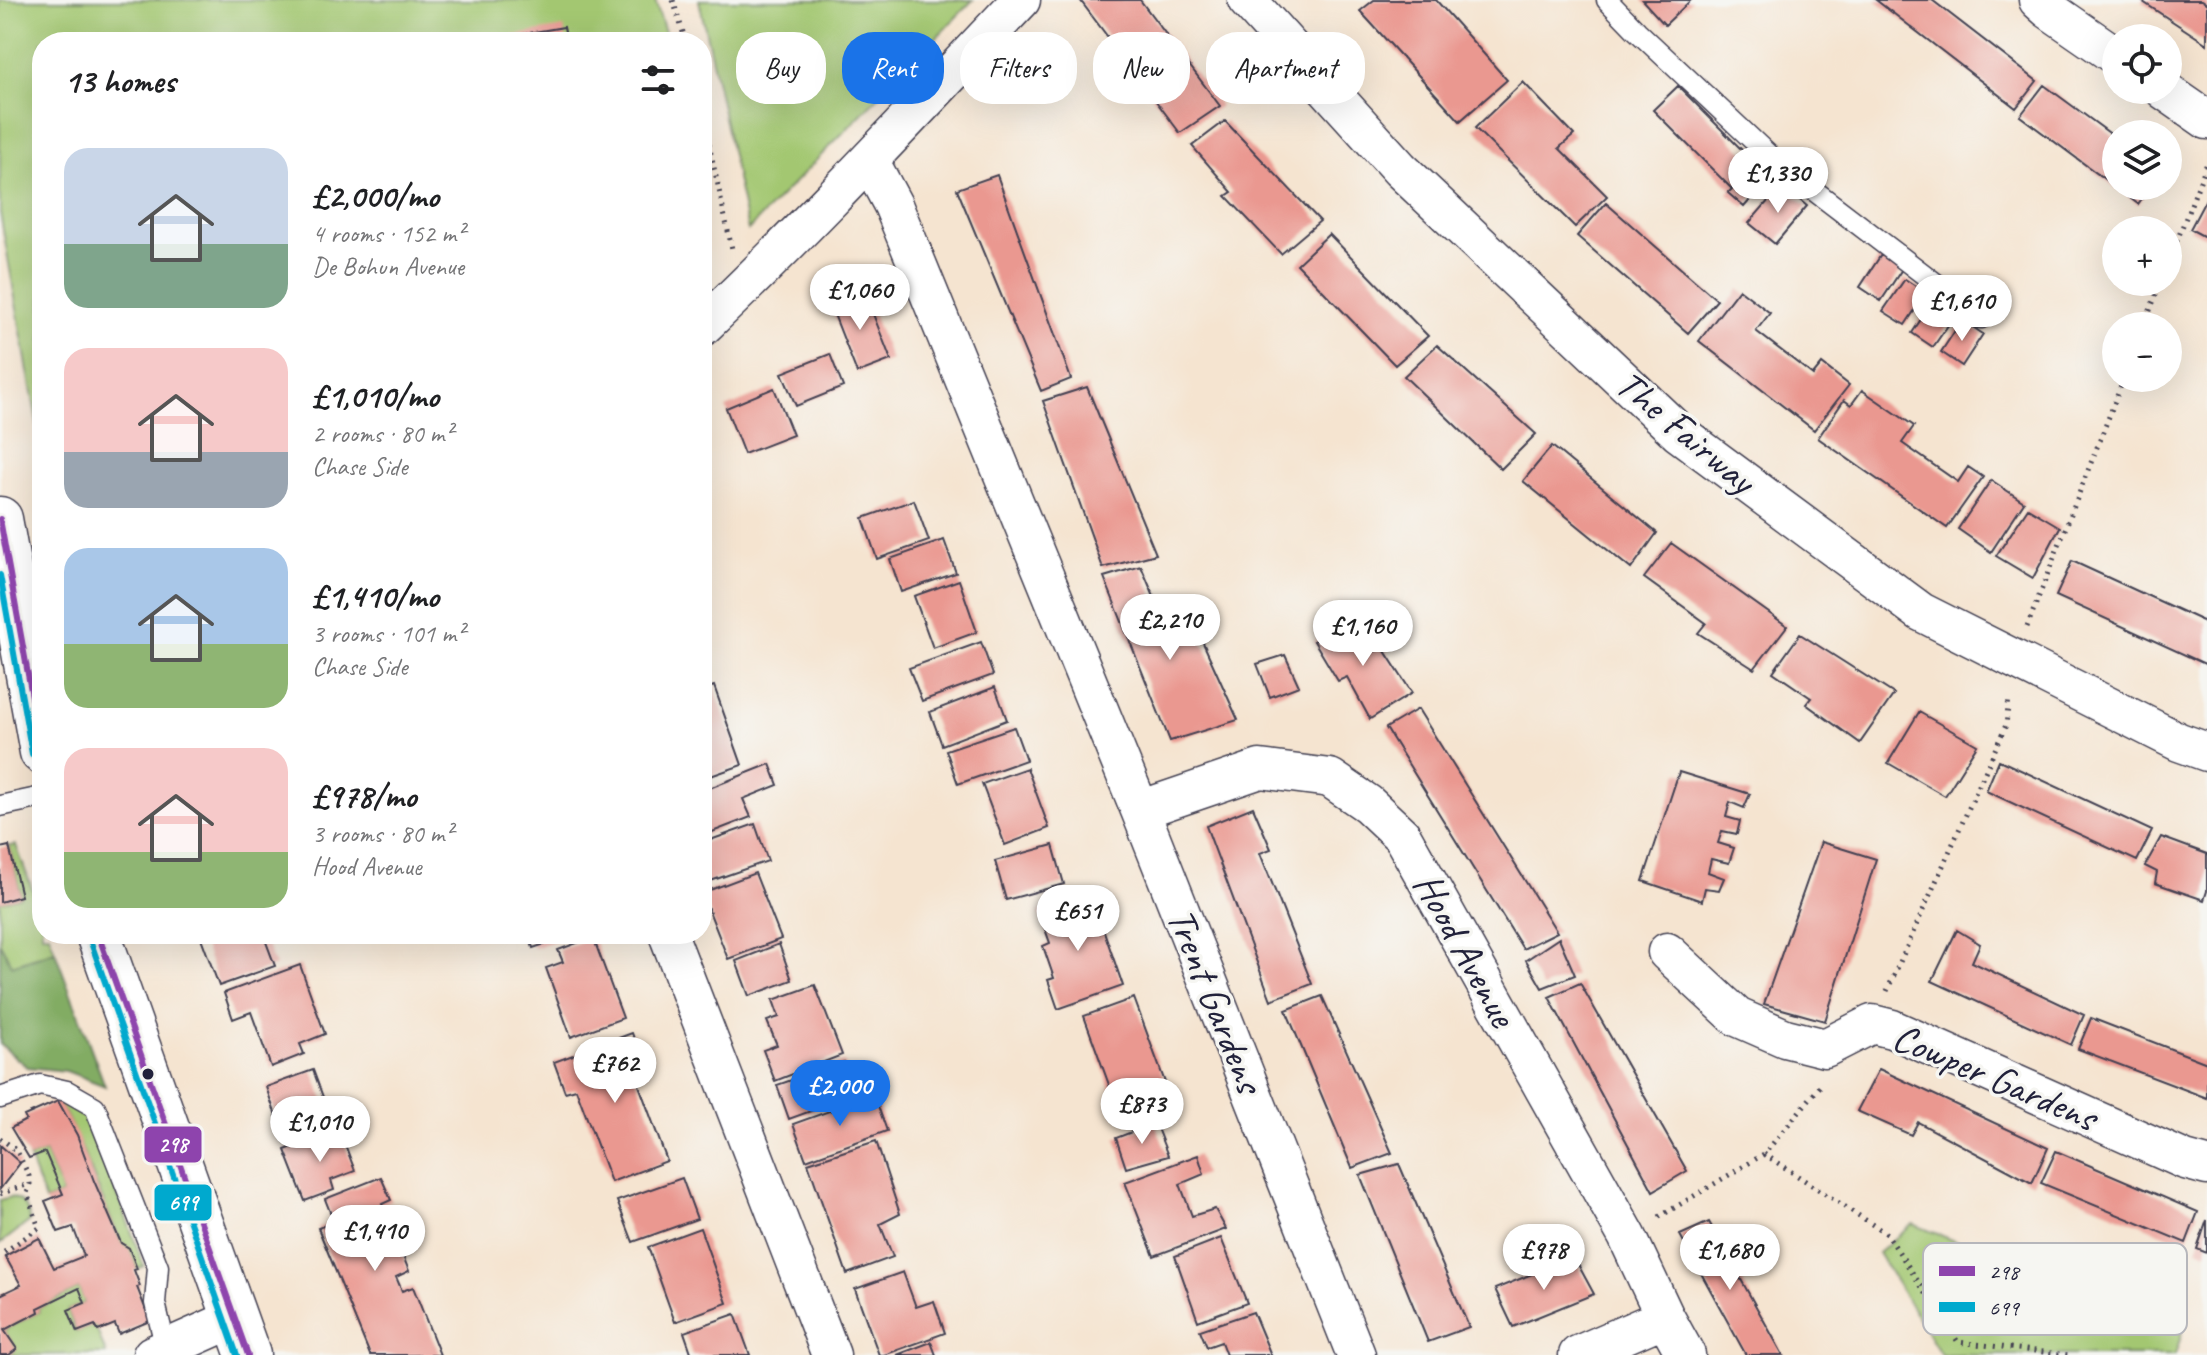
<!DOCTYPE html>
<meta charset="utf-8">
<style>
:root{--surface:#fff;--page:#f2f2f2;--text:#202124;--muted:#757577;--accent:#1a73e8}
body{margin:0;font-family:Caveat,sans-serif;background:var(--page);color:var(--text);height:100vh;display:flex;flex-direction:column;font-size:30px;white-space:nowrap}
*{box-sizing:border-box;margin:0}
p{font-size:26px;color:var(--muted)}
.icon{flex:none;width:44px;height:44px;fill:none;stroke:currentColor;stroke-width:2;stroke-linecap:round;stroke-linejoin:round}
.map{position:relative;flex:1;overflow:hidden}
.drawer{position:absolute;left:32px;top:32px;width:680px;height:912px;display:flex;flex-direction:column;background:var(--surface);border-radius:32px;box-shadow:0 8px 32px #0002}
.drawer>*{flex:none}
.hud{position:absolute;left:736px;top:32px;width:760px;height:72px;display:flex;gap:16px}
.fabs{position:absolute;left:2102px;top:24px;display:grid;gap:16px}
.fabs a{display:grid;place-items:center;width:80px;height:80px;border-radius:50%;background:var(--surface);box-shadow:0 8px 32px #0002;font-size:40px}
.price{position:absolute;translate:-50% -68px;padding:0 18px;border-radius:28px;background:#fff;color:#222;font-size:26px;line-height:52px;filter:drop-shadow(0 2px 4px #0008)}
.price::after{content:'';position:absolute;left:50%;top:48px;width:24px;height:18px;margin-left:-12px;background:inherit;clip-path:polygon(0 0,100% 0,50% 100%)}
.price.selected{background:var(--accent);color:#fff}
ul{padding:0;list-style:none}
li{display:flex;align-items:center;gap:24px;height:200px;padding:0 32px}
li span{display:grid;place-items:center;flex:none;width:224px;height:160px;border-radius:24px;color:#555}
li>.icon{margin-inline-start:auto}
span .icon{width:96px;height:96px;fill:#fffc;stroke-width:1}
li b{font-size:34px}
h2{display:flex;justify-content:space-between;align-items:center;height:96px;padding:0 32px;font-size:34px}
.pill{padding:0 28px;border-radius:32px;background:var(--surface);box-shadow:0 8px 32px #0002;font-size:28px;line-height:72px}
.pill.selected{background:var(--accent);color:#fff}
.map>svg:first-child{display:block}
</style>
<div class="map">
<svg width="2207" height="1355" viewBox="0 0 2207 1355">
<rect width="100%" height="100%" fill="#f6f6f2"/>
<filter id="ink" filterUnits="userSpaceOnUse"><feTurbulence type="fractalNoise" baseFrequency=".0125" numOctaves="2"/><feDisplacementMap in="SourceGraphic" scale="16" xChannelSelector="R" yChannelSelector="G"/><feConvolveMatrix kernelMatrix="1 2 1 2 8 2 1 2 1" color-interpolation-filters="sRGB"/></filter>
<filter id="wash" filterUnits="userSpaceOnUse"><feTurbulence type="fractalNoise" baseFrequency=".006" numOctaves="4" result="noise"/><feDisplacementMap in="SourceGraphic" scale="32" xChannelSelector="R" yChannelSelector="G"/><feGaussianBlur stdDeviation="1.8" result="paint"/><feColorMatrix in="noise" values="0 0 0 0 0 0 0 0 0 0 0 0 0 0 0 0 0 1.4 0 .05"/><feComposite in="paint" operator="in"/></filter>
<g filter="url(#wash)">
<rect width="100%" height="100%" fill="#f5e4d0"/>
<path fill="#a3c771" stroke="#627456" stroke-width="2" d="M0,0H655L668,42H42V450L0,213Z
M699,0H973L748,230Z
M16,845L42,916V934H49L55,951L12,965L0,943V902L21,896L9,846Z
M58,1101L78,1106L93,1128L144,1266L137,1269L129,1249L121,1243C100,1196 84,1146 58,1101Z
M45,1152L63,1194L45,1201L29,1158Z
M11,1197C24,1200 28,1209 30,1221L0,1244V1200Z
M1913,1224L2182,1333L2175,1355H1941L1878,1253Z
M79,1288L85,1303L68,1310L76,1332L95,1325L106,1354L9,1355L16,1349L4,1330L39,1312L38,1308Z"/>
<path fill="#82ac63" stroke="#52674f" stroke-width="2" d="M0,943L12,965L55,951L105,1086L66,1071L27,1067L0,1044Z"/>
<g id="blocks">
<path fill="#ea9890" d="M1080,0H1140L1220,106L1180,133Z
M1374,0H1436L1507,80L1460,121L1360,11Z
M1642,0H1691L1665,25Z
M1876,0H1932L2037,81L2016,108Z
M2140,0H2201L2207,4V44Z
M564,27L567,42H488V40Z
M1523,82L1574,135L1559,148L1607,196L1575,227L1475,128Z
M2044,85L2116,138V186H2151L2138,204L2020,116Z
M1678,86L1754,162L1771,176L1744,207L1728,193L1732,189L1653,110Z
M1225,121L1320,221L1281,254L1226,196L1232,192L1192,146Z
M997,175L1071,379L1041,391L957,189Z
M1782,185L1807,206L1775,244L1749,223Z
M2207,197V238L2190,229Z
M1606,203L1717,300L1688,333L1577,236Z
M1329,234L1428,336L1395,365L1297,264Z
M1881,255L1902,269L1881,301L1860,287Z
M1905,279L1926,293L1905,325L1883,311Z
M1739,289L1770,313L1756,331L1813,375L1822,364L1849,385L1814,430L1699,341Z
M864,291L891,360L857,373L830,304Z
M1933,301L1955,315L1933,347L1912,333Z
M1962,320L1983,334L1962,366L1941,352Z
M1437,345L1536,434L1501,469L1404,376Z
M830,354L843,387L796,406L782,373Z
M1087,387L1156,554L1103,568L1043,401Z
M774,388L793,435L744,454L726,408Z
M1862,390L1914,426L1902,443L1958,482L1968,467L1983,477L1947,528L1818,438L1844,400L1851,405Z
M1552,446L1657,533L1631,569L1523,481Z
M1991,480L2024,502L1991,552L1958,529Z
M914,500L929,541L877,559L863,518Z
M2028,508L2060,527L2033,578L1996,556Z
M944,540L956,573L901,592L890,559Z
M1671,543L1787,626L1754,669L1698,633L1706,623L1644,578Z
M2072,561L2207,623V665L2056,596Z
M1141,566L1174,644L1200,636L1238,720L1170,741L1104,577Z
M959,580L977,632L933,648L914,596Z
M1355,619L1375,651L1383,648L1412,693L1370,719L1347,677L1338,681L1314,641Z
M1800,634L1894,694L1860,743L1806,704L1811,698L1773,672Z
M981,642L993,675L922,701L909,668Z
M1285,655L1299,686L1270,697L1257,664Z
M714,686L742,765L702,779V690Z
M995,687L1007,720L942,745L930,712Z
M1418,709L1557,932L1523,949L1386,728Z
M1919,712L1977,745L1945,796L1888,763Z
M1014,727L1026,760L958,784L946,750Z
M1999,760L2152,831L2137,861L1986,791Z
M770,764L778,785L743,799L751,817L702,836V791Z
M1027,768L1049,828L1005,845L982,784Z
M1679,772L1750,794L1744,808L1730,802L1726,817L1740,821L1737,834L1722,831L1718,843L1734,848L1729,863L1711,859L1708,872L1724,878L1719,890L1705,888L1702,901L1643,881Z
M1253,807L1271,849L1260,853L1312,984L1271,1000L1206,826Z
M755,824L768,861L702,884V843Z
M2161,837L2207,854V891L2204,900L2155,883L2157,872L2145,866Z
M1821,842L1876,859L1825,1021L1764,1004Z
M1053,845L1064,884L1006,900L995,861Z
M9,846L21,896L0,902V848Z
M755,873L781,939L728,959L702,893Z
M1091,894L1123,986L1058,1009L1048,980L1054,978L1043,946L1050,943L1039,912Z
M1957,930L1980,944L1972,962L2084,1015L2071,1045L1932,981Z
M202,934H263L275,966L219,986L200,935Z
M528,934H572V935L533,948Z
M593,937L623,1018L571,1037L546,968L563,962L558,950Z
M1559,938L1575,975L1542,988L1526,960Z
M779,944L792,980L749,996L736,961Z
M300,965L325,1034L300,1044L304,1054L271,1067L251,1012L233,1019L224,993Z
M1580,983L1687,1171L1653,1191L1549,997Z
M815,985L842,1055L775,1081L763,1050L777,1045L767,1021L779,1017L773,1000Z
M1322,996L1392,1153L1352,1168L1286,1010Z
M1134,998L1170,1096L1120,1115L1084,1016Z
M2091,1018L2207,1063V1098L2078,1049Z
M632,1033L647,1073L636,1077L667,1161L611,1182L576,1089L565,1092L554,1062Z
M844,1062L855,1095L789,1119L777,1085Z
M1879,1069L2048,1148L2032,1183L1918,1122L1911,1135L1857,1111Z
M313,1070L327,1108L300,1117L304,1129L289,1134L284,1122L279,1124L266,1087Z
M874,1095L887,1131L806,1160L793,1124Z
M58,1101L77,1135L94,1181L121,1243L129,1248L137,1269L134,1270L140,1286L137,1287L150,1321L119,1334L115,1324L98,1331L95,1325L77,1332L68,1310L85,1303L79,1288L38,1308L39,1312L4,1330L17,1349L9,1355H0V1295L21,1285L5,1256L39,1238L54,1268L84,1256L73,1227L58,1232L45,1201L63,1194L45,1152L29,1158L11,1128L26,1120L24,1116Z
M1155,1123L1168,1156L1126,1168L1116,1138Z
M339,1129L355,1171L331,1180L334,1190L305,1201L285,1150Z
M876,1141L900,1214L880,1224L893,1257L847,1274L808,1163Z
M0,1145L20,1163L0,1189Z
M2056,1151L2198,1212L2186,1243L2041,1183Z
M1198,1155L1204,1174L1180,1184L1192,1216L1215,1209L1226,1229L1154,1256L1125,1182Z
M1399,1164L1469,1327L1428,1342L1360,1175Z
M381,1177L391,1200L382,1204L409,1271L396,1277L402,1291L413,1287L440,1355H370L318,1228L334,1222L325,1199Z
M682,1178L697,1219L633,1242L617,1201Z
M2207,1220V1253L2197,1249Z
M1709,1222L1783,1355H1746L1680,1235Z
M700,1228L727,1303L675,1322L648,1247Z
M1221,1238L1247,1303L1198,1321L1175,1256Z
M1574,1257L1594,1294L1513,1327L1495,1289Z
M903,1272L916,1307L934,1301L945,1333L884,1355H879L855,1289Z
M1253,1312L1271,1355H1226L1221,1342L1207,1347L1200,1330Z
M735,1314L750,1355H692L684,1332Z
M931,1342L936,1355H897Z"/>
</g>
</g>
<g filter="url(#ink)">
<use href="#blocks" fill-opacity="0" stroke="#423f51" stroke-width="2"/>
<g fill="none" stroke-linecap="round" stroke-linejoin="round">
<g stroke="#423f51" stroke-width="23">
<path id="lane" d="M1607,0L1637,31L1774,160L1981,318
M0,806L42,797
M0,1098L40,1085L67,1091L95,1107L158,1267L155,1303L166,1349"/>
</g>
<g stroke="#423f51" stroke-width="41">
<path id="street" d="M1247,0L1400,169L1679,433L1921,612L2179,742L2207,752
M2038,0L2048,9L2116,56
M2164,90L2207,120
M869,160L893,205L1140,810L1356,1355
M702,327C813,222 916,110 1021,0
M1140,810L1260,769L1330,778L1368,804L1402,836L1627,1236L1665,1317L1686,1355
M668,934L831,1355
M1667,952L1737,1017L1785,1038L1825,1048L1872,1024L1892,1029L2185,1160L2207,1166
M152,1355L235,1318
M1578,1355L1665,1317"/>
</g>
<g stroke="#423f51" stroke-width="47">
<path id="primary" d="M0,519L42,752
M98,934L248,1355"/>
</g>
<path stroke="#423f51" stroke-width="5" stroke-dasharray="2 6" stroke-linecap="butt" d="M673,0L686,42
M702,113L732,249
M2168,264L2207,163
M2144,326L2161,282
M2027,627L2124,378
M1887,991L2006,725L2009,698
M0,1138L17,1151L29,1176L30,1184L27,1193L39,1228L0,1255
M1764,1154L1887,1234L1958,1342L2069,1355
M0,1194L29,1184
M1659,1217L1764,1154L1822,1084"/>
<use href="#lane" stroke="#fff" stroke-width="20"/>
<use href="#street" stroke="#fff" stroke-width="38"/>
<use href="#primary" stroke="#fff" stroke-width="44"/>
<g stroke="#f6f6f2" stroke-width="12">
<path id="bus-1" d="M0,519L42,752
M98,934L248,1355"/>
</g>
<g stroke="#f6f6f2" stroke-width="12">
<path id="bus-2" d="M0,575L32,754
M89,937L237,1355"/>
</g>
<use href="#bus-1" stroke="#8e44ad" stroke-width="6"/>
<use href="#bus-2" stroke="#00a9ce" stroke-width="6"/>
</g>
</g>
<circle fill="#22223b" stroke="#f6f6f2" stroke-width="3" cx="148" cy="1074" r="7"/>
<g text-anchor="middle" stroke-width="7" stroke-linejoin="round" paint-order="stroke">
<g font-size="40" fill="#22223b" stroke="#f6f6f2">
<text transform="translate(1686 431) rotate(40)" y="14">The Fairway</text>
<text transform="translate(1466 949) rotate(61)" y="14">Hood Avenue</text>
<text transform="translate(1216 1000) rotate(68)" y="14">Trent Gardens</text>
<text transform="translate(1995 1076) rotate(23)" y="14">Cowper Gardens</text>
</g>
</g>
<rect x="1923" y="1243" width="264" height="92" rx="12" fill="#f6f6f2" stroke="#b6b6bb" stroke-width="2"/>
<rect x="1939" y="1266" width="36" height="10" fill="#8e44ad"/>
<rect x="1939" y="1302" width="36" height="10" fill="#00a9ce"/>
<g font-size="22" fill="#22223b">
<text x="1989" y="1279">298</text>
<text x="1989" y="1315">699</text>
</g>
<g stroke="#f6f6f2" stroke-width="3">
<rect x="143" y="1125" width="60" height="39" rx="8" fill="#8e44ad"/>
<rect x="153" y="1183" width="60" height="39" rx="8" fill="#00a9ce"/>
</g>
<g font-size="22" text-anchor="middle" font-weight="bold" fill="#fff">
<text x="173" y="1152">298</text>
<text x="183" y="1210">699</text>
</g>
</svg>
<div class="fabs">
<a><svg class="icon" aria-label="locate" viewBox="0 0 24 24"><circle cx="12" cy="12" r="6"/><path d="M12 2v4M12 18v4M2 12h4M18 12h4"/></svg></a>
<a><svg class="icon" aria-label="layers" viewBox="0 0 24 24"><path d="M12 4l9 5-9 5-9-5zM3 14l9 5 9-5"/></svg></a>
<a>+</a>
<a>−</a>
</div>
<b class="price" style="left:1778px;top:215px">£1,330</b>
<b class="price" style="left:860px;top:332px">£1,060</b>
<b class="price" style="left:1962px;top:343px">£1,610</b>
<b class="price" style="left:1170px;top:662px">£2,210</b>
<b class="price" style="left:1363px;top:668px">£1,160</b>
<b class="price" style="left:1078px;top:953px">£651</b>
<b class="price" style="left:615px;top:1105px">£762</b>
<b class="price selected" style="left:840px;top:1128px">£2,000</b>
<b class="price" style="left:1142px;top:1146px">£873</b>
<b class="price" style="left:320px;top:1164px">£1,010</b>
<b class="price" style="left:375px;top:1273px">£1,410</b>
<b class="price" style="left:1544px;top:1292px">£978</b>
<b class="price" style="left:1730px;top:1292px">£1,680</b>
<div class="hud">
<a class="pill">Buy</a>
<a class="pill selected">Rent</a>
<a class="pill">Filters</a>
<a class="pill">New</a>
<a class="pill">Apartment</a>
</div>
<section class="drawer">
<h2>13 homes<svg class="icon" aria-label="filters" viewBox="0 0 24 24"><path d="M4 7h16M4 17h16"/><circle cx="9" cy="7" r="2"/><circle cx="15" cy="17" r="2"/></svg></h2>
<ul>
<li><span style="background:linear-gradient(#c9d6e8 60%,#7fa58c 0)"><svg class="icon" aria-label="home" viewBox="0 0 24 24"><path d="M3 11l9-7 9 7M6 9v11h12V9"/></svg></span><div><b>£2,000/mo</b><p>4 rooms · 152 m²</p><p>De Bohun Avenue</p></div></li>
<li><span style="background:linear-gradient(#f6c9c9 65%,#9aa5b1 0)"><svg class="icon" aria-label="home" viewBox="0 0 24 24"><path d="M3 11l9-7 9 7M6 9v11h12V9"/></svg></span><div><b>£1,010/mo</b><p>2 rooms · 80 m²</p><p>Chase Side</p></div></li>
<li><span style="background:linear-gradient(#a9c7e8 60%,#8fb573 0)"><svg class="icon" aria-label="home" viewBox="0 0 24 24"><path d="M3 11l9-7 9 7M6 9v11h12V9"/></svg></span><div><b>£1,410/mo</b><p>3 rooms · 101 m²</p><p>Chase Side</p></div></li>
<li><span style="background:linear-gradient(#f6c9c9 65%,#8fb573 0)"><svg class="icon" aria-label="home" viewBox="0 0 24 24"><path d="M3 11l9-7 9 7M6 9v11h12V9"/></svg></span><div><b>£978/mo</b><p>3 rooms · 80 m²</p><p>Hood Avenue</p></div></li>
</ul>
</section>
</div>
